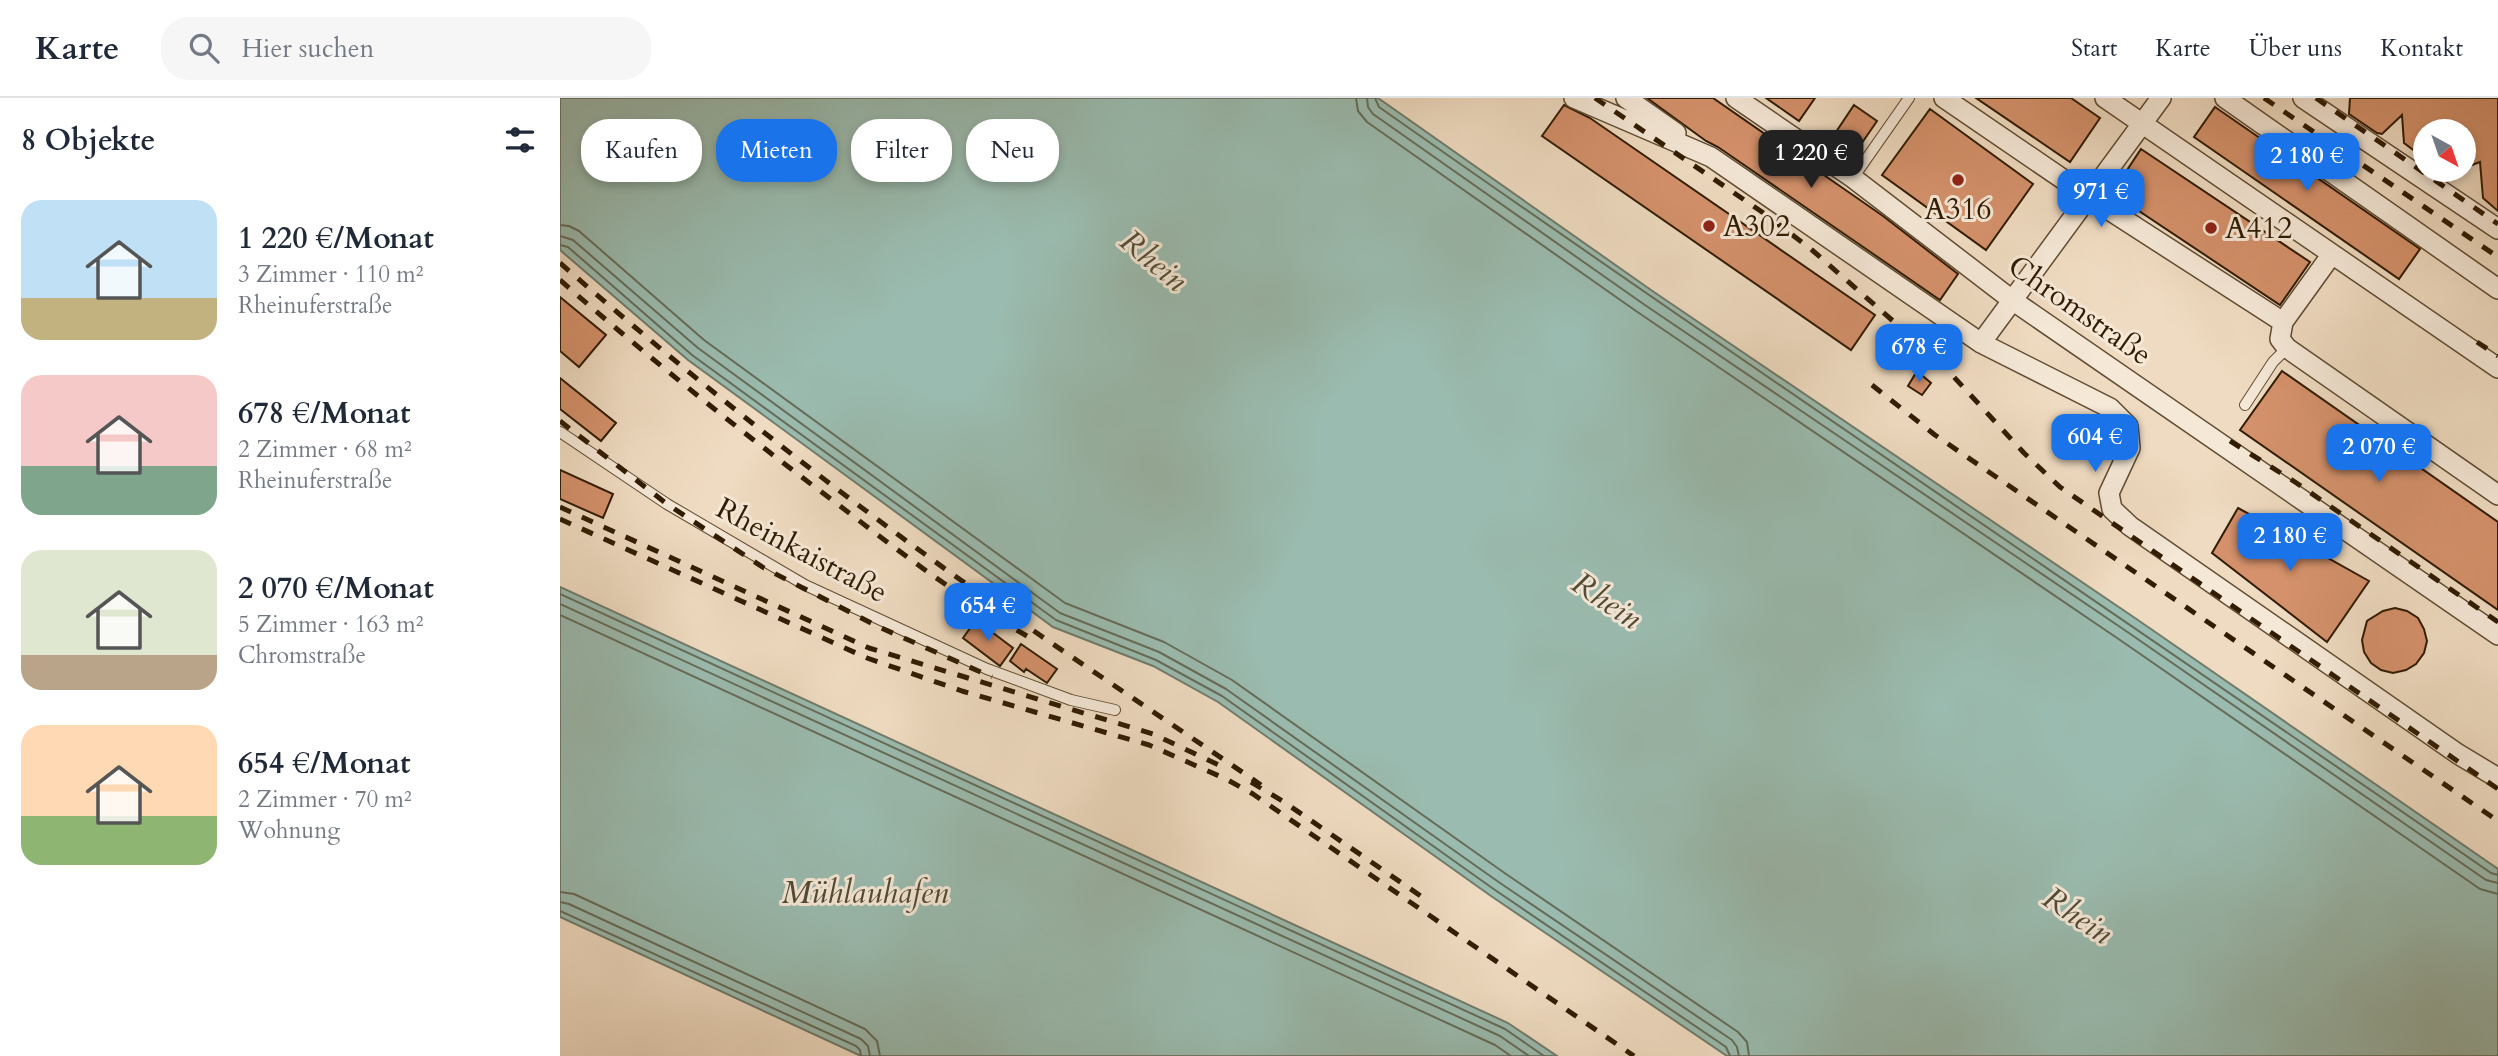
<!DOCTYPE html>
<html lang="de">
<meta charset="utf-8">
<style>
:root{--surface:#fff;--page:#f6f6f7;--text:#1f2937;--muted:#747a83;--line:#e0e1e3;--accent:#1a73e8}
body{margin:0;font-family:Cardo,serif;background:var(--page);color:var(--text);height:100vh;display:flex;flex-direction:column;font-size:26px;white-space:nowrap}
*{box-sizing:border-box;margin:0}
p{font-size:23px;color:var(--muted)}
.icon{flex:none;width:38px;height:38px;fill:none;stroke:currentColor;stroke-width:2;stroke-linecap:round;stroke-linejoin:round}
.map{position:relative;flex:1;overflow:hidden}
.sheet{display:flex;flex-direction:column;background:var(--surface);width:560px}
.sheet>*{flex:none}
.top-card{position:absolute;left:21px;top:21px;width:665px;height:63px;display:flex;gap:14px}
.needle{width:46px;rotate:140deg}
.fabs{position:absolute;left:1853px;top:21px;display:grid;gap:14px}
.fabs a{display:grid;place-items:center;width:63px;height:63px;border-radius:50%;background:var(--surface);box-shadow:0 4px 10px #0003;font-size:35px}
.price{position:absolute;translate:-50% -60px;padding:0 16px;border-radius:14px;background:var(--accent);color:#fff;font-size:23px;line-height:46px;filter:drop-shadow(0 2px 4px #0008)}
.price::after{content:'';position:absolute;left:50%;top:42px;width:21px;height:16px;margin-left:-10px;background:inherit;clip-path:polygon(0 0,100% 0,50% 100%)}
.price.current{background:#222;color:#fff}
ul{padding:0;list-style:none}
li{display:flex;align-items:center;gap:21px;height:175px;padding:0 21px}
li span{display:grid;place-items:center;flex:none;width:196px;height:140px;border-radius:21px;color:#555}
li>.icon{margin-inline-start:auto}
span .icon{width:84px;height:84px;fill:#fffc;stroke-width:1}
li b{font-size:30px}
h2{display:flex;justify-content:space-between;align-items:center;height:84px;padding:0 21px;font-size:30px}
.chip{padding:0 24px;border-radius:28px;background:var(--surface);box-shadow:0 4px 10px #0003;font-size:24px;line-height:63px}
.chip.current{background:var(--accent);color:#fff}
header{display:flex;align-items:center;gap:42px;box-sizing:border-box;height:98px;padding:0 35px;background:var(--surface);border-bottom:2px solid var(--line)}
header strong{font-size:33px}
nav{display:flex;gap:38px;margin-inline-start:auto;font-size:24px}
.search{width:490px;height:63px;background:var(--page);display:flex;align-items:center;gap:18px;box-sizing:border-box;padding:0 24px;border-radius:28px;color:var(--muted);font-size:26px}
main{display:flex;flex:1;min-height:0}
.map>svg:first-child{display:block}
</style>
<header>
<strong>Karte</strong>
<div class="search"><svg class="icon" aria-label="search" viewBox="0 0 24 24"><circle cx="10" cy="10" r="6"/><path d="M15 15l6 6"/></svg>Hier suchen</div>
<nav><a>Start</a><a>Karte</a><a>Über uns</a><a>Kontakt</a></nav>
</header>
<main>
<section class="sheet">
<h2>8 Objekte<svg class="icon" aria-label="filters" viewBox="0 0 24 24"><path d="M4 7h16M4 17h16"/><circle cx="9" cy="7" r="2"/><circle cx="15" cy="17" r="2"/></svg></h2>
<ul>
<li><span style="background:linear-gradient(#bfe0f5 70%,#c2b280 0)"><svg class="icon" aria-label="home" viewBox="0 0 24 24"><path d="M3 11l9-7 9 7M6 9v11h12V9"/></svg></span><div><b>1 220 €/Monat</b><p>3 Zimmer · 110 m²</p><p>Rheinuferstraße</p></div></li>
<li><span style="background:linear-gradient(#f6c9c9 65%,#7fa58c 0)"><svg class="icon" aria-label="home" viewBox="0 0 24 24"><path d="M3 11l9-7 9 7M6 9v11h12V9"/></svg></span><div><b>678 €/Monat</b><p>2 Zimmer · 68 m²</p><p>Rheinuferstraße</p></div></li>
<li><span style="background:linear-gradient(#dfe7d0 75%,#b9a48a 0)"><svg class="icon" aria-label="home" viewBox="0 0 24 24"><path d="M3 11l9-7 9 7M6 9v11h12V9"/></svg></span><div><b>2 070 €/Monat</b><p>5 Zimmer · 163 m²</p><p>Chromstraße</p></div></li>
<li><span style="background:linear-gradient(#ffd9b3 65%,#8fb573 0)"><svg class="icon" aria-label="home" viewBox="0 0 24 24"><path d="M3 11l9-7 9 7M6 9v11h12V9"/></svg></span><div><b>654 €/Monat</b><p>2 Zimmer · 70 m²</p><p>Wohnung</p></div></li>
</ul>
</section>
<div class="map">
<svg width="1938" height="958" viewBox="0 0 1938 958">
<rect width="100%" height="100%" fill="#efdbc1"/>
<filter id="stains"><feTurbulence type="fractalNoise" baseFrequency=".00286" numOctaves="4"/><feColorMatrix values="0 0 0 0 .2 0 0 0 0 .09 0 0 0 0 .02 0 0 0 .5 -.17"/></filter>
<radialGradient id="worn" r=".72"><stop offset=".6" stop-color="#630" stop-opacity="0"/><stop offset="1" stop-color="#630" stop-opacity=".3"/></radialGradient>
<path fill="#9abbaf" stroke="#707b6a" stroke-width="2" d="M0,0H818L1091,192L1575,520L1938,771V958H1167L931,798L658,604L593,568L493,529L128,262L0,152Z
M0,489L948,925L997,958H301L0,819Z"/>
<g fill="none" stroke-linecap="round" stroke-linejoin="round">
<path stroke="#666c58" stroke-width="2" d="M796,0L798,13L807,24L1076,213L1560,542L1920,791L1938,796
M807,0L808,9L813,16L1082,205L1566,533L1926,782L1938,785
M815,0L819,9C1187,268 1561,519 1931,775L1938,777
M0,127L9,128L19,133L144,242L505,505L604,544L672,582L946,776L1178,934L1187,944L1189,958
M0,138L13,142L138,250L500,515L599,554L666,591L940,785L1172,942L1177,949L1179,958
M0,147L8,149L132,257L496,522L596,562L662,598L935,792L1166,949L1170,958
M0,496L945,931L984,958
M0,506L940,938L969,958
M0,517L935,947L951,958
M0,794L14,796L305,931L317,943L320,958
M0,804L9,806L301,941L308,948L310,958
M0,813L296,948L300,952L301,958"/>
</g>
<path fill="#d4916b" stroke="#311c02" stroke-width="2" d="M1087,0H1153L1323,118L1398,176L1380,202L1158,49L1146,43Z
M1206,0H1255L1239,23Z
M1416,0H1511L1540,20L1510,64Z
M1790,0H1938V113L1923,100L1920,64L1904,70V33H1866V54H1856L1844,45L1842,17L1822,36L1817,35L1789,16Z
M1004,7L1030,20L1315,217L1291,252L982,38Z
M1294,7L1317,23L1293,58L1270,43Z
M1655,9L1860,151L1839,181L1634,39Z
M1370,11L1473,86L1426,152L1322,77Z
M1581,51L1750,164L1720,207L1552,95Z
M0,199L46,237L19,269L0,253Z
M1357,273L1371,285L1362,297L1348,288Z
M1722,273L1938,424V512L1680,332Z
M0,280L56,325L41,343L0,311Z
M0,372L53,396L43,420L0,401Z
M1678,410L1702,423H1708L1718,432L1809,483L1767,544L1652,455Z
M1835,510L1847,513L1858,520L1864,531L1867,543L1864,555L1856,566L1846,572L1833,575L1821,572L1811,565L1804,554L1802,542L1807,523L1823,513Z
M416,522L453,550L440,568L403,540Z
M461,546L497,571L487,585L466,571L464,574L450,563Z"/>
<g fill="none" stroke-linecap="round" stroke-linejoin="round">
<g stroke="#604c32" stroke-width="12">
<path id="lane" d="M1293,80L1349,0
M1685,307L1713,264L1727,250
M0,334L107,406L245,487L427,571L511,602L555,612"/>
</g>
<g stroke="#604c32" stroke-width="22">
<path id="street" d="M1014,0L1151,59L1421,245L1550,310L1568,328L1570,350L1549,395L1552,411L1570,428L1898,656L1938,680
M1066,0L1116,35
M1176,0L1293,80L1452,202L1938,537
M1384,0L1529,99L1723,224
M1545,0L1938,270
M1665,0L1938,191
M1743,0L1938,131
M1772,156L1723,224L1720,241L1727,250L1938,397
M1421,245L1601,0"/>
</g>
<use href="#lane" stroke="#f5e8d7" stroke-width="10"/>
<use href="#street" stroke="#f5e8d7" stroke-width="19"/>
<path stroke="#311c02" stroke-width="5" stroke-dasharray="12 12" stroke-linecap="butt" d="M1035,0L1205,116L1252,152L1381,265L1464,355L1500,389L1938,691
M1704,0L1938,159
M1756,0L1938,126
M0,165C126,275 258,380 395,478C495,549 599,617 701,687
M0,182C90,261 184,336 280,408C340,454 401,501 467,538
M1917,244L1938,258
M1312,287L1375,337L1938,723
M0,323L107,406L204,470L319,529L432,579
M1670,343L1735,384L1938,524
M0,409L309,550L593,636L663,669
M0,421L307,560L402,593L589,647L666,681L693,696L1074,958
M691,684L724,704L868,803"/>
</g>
<g fill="#8f2418" stroke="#f5e8d7" stroke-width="2.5">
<circle cx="1398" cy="82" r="7"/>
<circle cx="1149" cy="128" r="7"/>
<circle cx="1651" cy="130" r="7"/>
</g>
<g text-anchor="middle" stroke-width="6" stroke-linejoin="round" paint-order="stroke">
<g font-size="30" fill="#311c02" stroke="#f5e8d7" text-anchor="start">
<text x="1398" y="121" text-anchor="middle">A316</text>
<text x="1163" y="138">A302</text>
<text x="1665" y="140">A412</text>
</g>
<g font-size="30" fill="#311c02" stroke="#f5e8d7">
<text transform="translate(1520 212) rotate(35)" y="10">Chromstraße</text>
<text transform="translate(242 452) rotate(28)" y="10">Rheinkaistraße</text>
</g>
<g font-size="32" font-style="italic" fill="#504c36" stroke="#f5e8d7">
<text transform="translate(594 162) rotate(40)" y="11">Rhein</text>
<text transform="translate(1047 502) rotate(34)" y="11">Rhein</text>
<text x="305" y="805">Mühlauhafen</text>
<text transform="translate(1518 817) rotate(34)" y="11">Rhein</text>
</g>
</g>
<rect width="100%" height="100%" filter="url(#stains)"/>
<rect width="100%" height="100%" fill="url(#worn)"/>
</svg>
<div class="fabs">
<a><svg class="needle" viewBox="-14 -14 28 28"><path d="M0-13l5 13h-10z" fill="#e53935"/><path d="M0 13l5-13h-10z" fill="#747a83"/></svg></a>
</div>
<b class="price current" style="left:1251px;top:92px">1 220 €</b>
<b class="price" style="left:1747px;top:95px">2 180 €</b>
<b class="price" style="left:1541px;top:131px">971 €</b>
<b class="price" style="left:1359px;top:286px">678 €</b>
<b class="price" style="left:1535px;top:376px">604 €</b>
<b class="price" style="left:1819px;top:386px">2 070 €</b>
<b class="price" style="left:1730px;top:475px">2 180 €</b>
<b class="price" style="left:428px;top:545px">654 €</b>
<div class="top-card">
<a class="chip">Kaufen</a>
<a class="chip current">Mieten</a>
<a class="chip">Filter</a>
<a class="chip">Neu</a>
</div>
</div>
</main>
